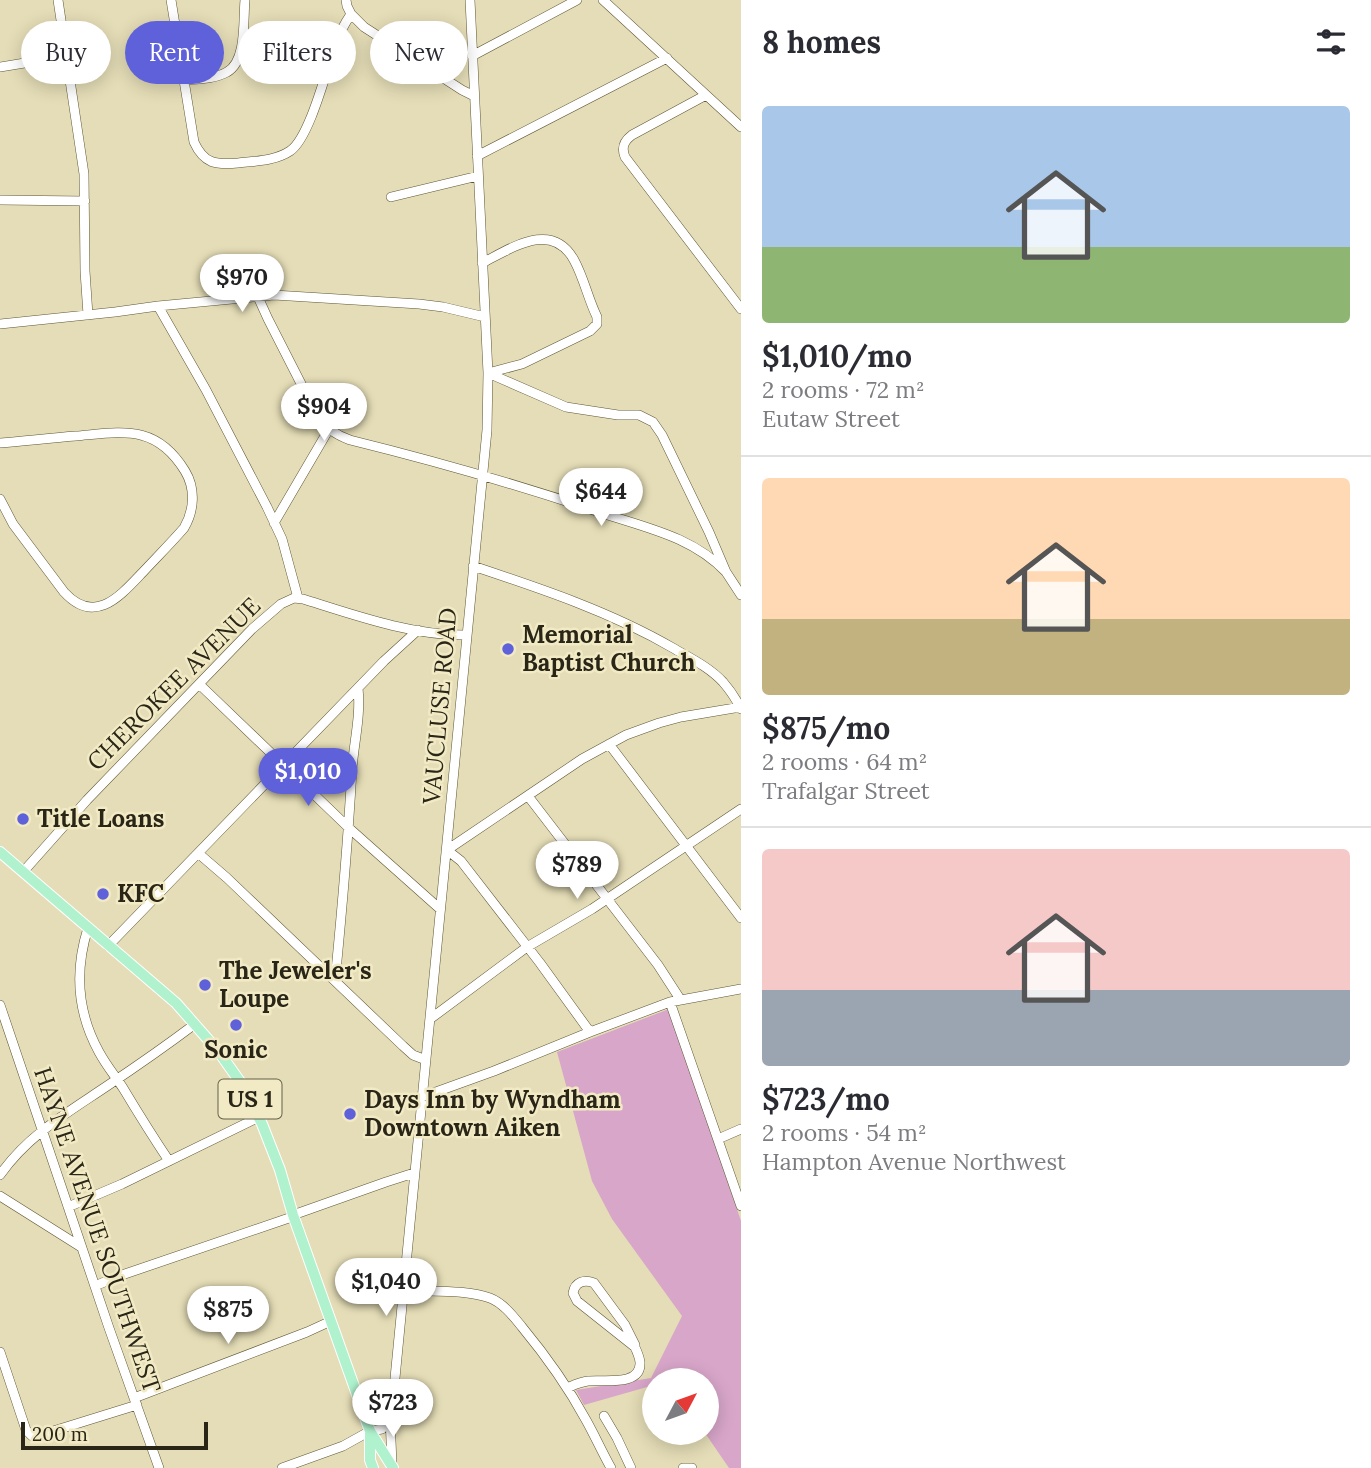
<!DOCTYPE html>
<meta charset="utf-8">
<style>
:root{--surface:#fff;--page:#f2f2f3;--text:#2b2b33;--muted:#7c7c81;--line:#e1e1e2;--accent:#5f61da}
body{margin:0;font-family:Lora,serif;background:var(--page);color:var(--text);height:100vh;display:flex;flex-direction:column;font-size:26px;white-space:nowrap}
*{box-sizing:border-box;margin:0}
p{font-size:23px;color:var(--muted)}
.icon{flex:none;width:38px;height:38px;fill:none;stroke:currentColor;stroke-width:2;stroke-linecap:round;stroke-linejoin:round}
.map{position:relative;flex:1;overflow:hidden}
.details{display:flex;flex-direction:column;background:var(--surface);width:630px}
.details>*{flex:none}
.guide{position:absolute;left:21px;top:21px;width:614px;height:63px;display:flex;gap:14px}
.needle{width:46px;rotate:49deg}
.buttons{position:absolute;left:642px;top:1368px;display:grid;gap:14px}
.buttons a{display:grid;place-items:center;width:77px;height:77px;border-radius:50%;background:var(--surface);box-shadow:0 4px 18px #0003;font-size:35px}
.scale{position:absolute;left:21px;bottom:18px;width:187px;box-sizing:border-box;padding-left:7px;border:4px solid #292617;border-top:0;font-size:19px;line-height:24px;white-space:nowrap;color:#292617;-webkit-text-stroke:5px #f2eac4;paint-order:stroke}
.price{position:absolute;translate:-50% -60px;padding:0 16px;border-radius:24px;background:#fff;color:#222;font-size:23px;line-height:46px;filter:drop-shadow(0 2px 4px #0008)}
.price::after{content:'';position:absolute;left:50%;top:42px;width:21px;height:16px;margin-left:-10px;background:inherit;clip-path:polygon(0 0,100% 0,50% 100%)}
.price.on{background:var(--accent);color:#fff}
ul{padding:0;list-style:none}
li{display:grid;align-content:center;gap:14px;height:371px;padding:0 21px}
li+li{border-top:2px solid var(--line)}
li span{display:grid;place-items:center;height:217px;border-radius:7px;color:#555}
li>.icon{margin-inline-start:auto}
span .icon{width:126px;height:126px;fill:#fffc;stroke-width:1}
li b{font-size:30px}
h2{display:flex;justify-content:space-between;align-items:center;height:84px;padding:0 21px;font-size:30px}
.pill{padding:0 24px;border-radius:32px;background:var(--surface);box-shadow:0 4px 18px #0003;font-size:24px;line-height:63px}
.pill.on{background:var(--accent);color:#fff}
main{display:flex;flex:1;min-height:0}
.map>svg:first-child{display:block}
</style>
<main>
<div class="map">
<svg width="741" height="1468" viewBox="0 0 741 1468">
<rect width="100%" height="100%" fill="#e5ddb7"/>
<path fill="#d8a6c9" d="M669,1009L741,1221V1468H729L705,1433H707V1381H654V1385L584,1405L576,1390L651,1378L682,1316L612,1219L592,1181L557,1052Z"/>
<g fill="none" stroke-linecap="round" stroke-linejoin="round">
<g stroke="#5d5634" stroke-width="10">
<path id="minor" d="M58,0L84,174L85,271L88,315
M171,0L194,142C204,164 216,165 238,163C255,161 275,161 290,151C310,138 327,67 336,43C340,32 345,23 351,14L347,6L346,0
M603,0L741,127
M351,14L364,27L462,90L474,96
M472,56L577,0
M0,67L67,56
M184,80C197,79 215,79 227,72C247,61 243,20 245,0
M706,95L632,135C624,141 621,147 625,157L741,309
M477,156L667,58
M391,197L478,176
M0,200L85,201
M482,263C512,248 552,220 574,260C584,278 588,299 597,317V324L590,331L522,364L488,373
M258,297L268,319L317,415C325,428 336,435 350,440C435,461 519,485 602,513C647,528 693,537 726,572
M158,306L206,390L267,507L282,539L298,598
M0,324L115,312L158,306L274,295L419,304L443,307L485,317
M488,373L566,407L618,415H639L653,422L662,435L709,532L726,572L741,595
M0,443C25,441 50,438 76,436C123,432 156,424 185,471C196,489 194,511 184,528C171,543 157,557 143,572C120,596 95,626 64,592L13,524L0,499
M274,523L329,429
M473,566C542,589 611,612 673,648C690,658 709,667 723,682C730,690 736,699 741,709
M199,684L349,828L440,909
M609,744L741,918
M528,796L658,965L680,999
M198,853L227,878L403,1046L413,1055L426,1060
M23,872L87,800L252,629L281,604L294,598L303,599C354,615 413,636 467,635
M88,928C74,972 77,1012 99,1052C106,1065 115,1076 123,1088C138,1113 153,1137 169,1161
M108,946L384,661L418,630
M335,981C342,910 348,840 352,769C354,742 361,716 358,688
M670,1002L741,1206
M0,1005L109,1328L159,1468
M430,1019L527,947L592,909L741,809
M590,1032L540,963L461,861L447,850L582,759L626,735L659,723L681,717L741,707
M422,1097L494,1071L590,1032L670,1002L741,989
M718,1139L741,1129
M0,1175C28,1135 67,1113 107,1086C137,1066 167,1045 195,1024
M0,1196L81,1247
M68,1207L122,1184L259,1117
M95,1286L116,1277L289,1218L293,1215L386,1182L414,1173
M404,1290C430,1292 465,1289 490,1298C503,1303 513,1316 522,1327C546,1356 568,1387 586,1420C595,1436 602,1452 611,1468
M0,1352L26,1430L32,1436L50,1432L137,1405
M567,1388C574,1385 580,1382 588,1381C602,1379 641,1387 640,1363C640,1358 637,1352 635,1347V1345L625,1325L594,1283C584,1279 575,1282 573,1293L577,1301L635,1347
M134,1398L307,1332L331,1321
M390,1416L392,1465
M604,1416L617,1438L631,1468
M282,1468L343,1446L370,1431L382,1429L392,1409L487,430L488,373L470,0
M683,1468H692"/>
</g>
<g stroke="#fff" stroke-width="12">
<path id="major" d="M0,852L176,1003L219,1052L243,1086L262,1124L280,1170L293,1215L370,1431L393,1468
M370,1434V1460L373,1468"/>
</g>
<use href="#minor" stroke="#fff" stroke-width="9"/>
<use href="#major" stroke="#aff2cd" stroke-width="10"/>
</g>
<g fill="#5f61da" stroke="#f2eac4" stroke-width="2.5">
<circle cx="508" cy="649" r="7"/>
<circle cx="23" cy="819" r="7"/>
<circle cx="103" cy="894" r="7"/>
<circle cx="205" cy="985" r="7"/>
<circle cx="236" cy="1025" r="7"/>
<circle cx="350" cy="1114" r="7"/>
</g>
<g text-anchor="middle" stroke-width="5" stroke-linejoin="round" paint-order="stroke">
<rect fill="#f2eac4" stroke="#65614b" stroke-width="2" x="218.5" y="1079.5" width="63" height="39" rx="5"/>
<g font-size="23" font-weight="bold" fill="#292617">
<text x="250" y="1107">US 1</text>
</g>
<g font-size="24" font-weight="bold" fill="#292617" stroke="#f2eac4" text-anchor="start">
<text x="522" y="643">Memorial<tspan x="522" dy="28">Baptist Church</tspan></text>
<text x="37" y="827">Title Loans</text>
<text x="117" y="902">KFC</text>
<text x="219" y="979">The Jeweler's<tspan x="219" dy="28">Loupe</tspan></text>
<text x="236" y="1058" text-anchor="middle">Sonic</text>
<text x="364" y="1108">Days Inn by Wyndham<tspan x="364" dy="28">Downtown Aiken</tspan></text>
</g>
<g font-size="24" fill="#292617" stroke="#f2eac4">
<text transform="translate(174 684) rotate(-45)" y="8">CHEROKEE AVENUE</text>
<text transform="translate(440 706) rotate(-85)" y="8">VAUCLUSE ROAD</text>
<text transform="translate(97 1230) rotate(71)" y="8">HAYNE AVENUE SOUTHWEST</text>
</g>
</g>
</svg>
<div class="buttons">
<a><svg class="needle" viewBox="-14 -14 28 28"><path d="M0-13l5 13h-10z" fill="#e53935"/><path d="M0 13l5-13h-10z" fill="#7c7c81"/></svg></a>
</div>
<div class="scale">200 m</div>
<b class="price" style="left:242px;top:314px">$970</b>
<b class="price" style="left:324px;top:443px">$904</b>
<b class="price" style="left:601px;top:528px">$644</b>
<b class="price on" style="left:308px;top:808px">$1,010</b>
<b class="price" style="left:577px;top:901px">$789</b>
<b class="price" style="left:386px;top:1318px">$1,040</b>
<b class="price" style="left:228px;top:1346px">$875</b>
<b class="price" style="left:393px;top:1439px">$723</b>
<div class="guide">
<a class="pill">Buy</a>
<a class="pill on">Rent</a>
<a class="pill">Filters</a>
<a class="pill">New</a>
</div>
</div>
<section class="details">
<h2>8 homes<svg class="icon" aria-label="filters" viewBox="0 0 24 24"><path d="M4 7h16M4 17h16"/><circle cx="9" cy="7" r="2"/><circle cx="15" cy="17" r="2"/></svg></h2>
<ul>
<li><span style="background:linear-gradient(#a9c7e8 65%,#8fb573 0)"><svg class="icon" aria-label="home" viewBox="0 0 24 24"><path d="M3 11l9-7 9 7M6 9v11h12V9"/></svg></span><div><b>$1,010/mo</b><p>2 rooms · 72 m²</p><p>Eutaw Street</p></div></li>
<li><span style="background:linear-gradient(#ffd9b3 65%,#c2b280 0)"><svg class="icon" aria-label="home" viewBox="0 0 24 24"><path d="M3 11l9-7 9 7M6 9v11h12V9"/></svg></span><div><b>$875/mo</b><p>2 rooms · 64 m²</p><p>Trafalgar Street</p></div></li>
<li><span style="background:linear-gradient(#f6c9c9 65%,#9aa5b1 0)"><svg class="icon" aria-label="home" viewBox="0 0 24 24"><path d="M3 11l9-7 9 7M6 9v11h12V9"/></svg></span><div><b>$723/mo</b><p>2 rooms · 54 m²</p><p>Hampton Avenue Northwest</p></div></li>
</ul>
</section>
</main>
